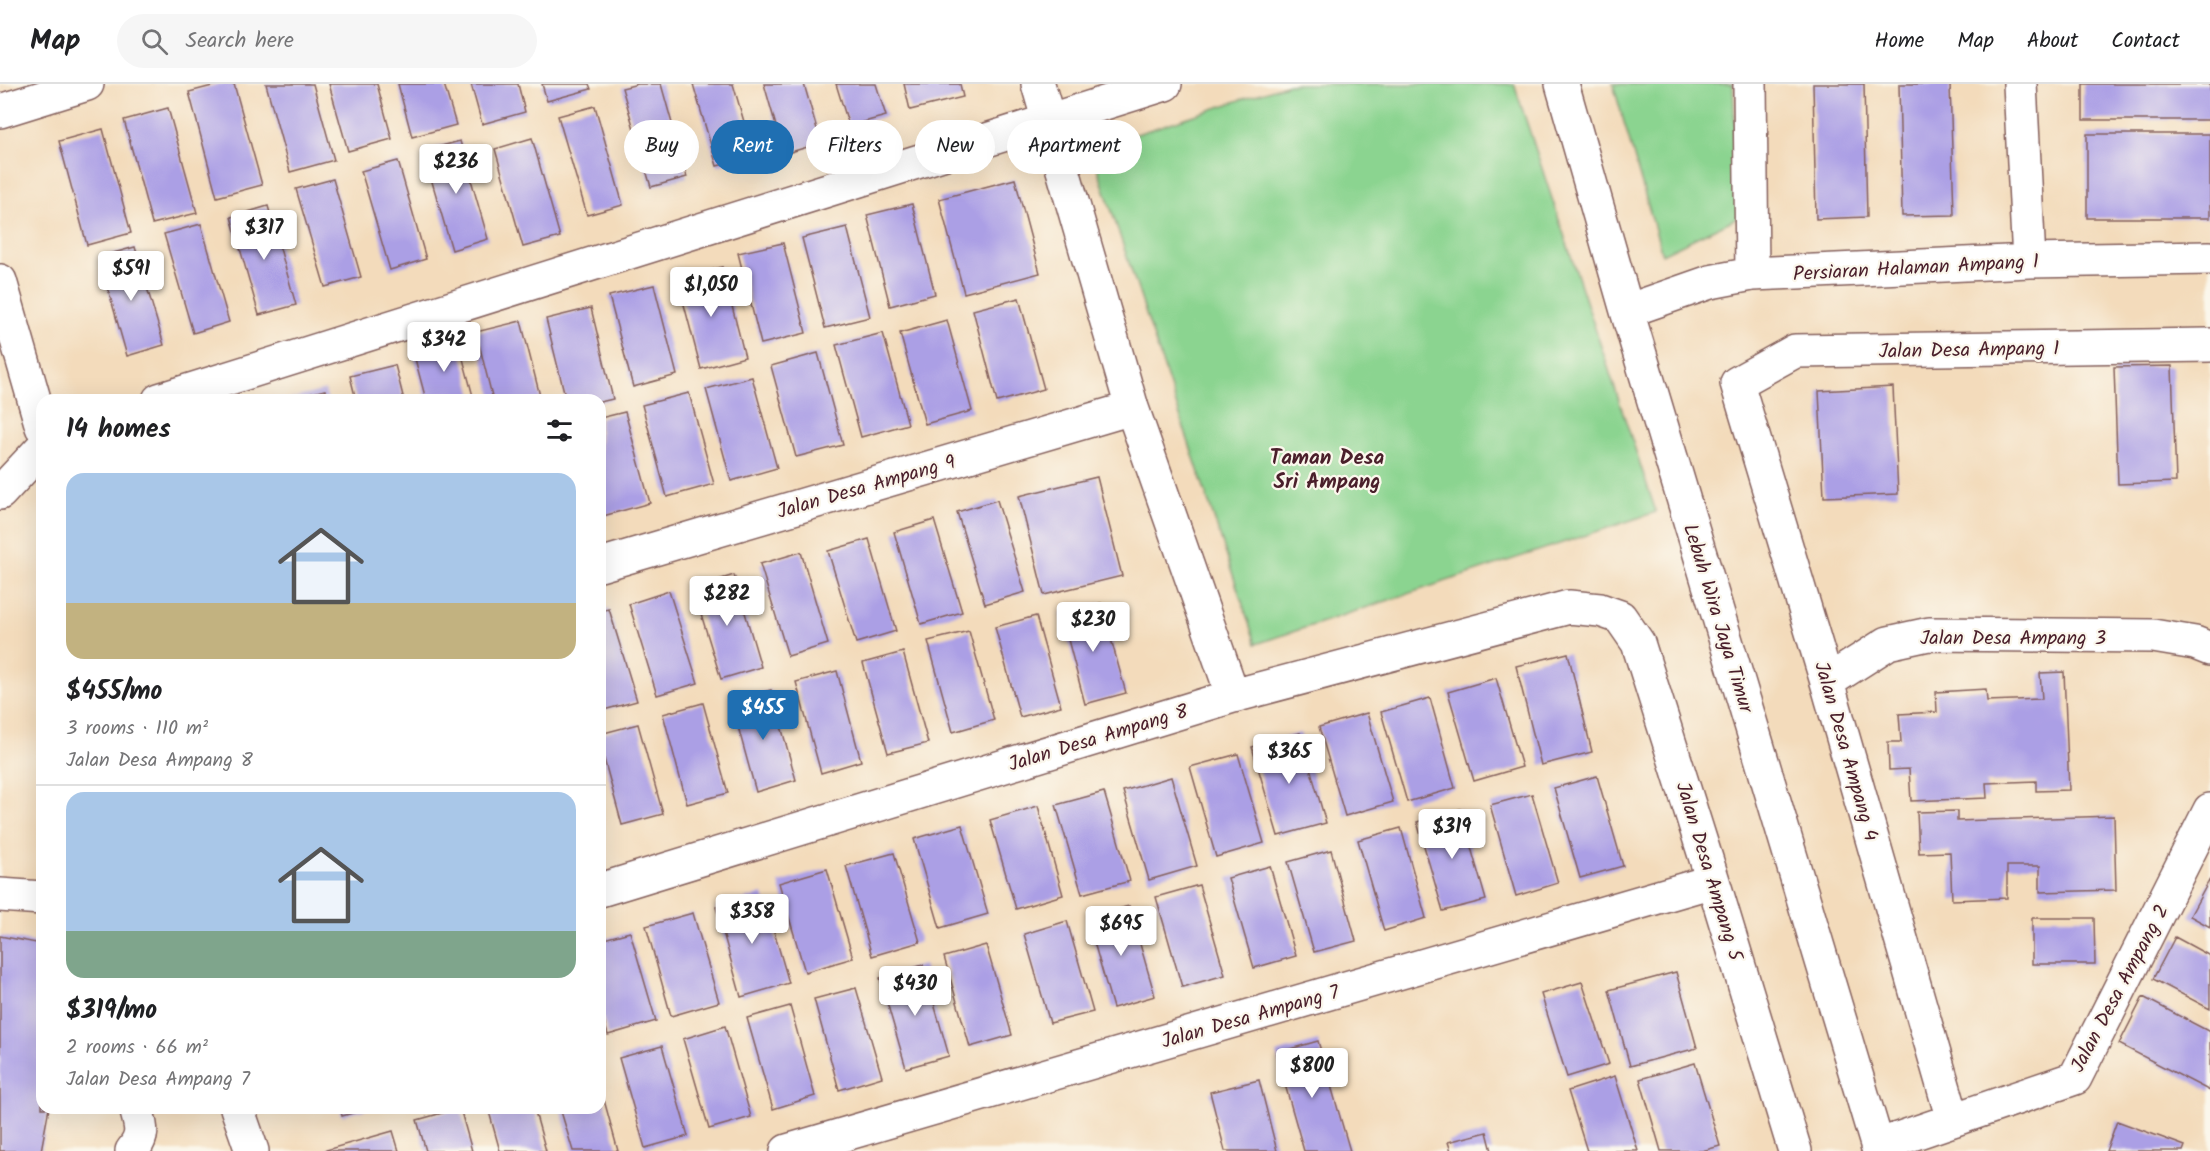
<!DOCTYPE html>
<meta charset="utf-8">
<style>
:root{--surface:#fff;--page:#f6f6f6;--text:#202124;--muted:#757577;--line:#e0e0e0;--accent:#1f6fb2}
body{margin:0;font-family:Kalam,sans-serif;background:var(--page);color:var(--text);height:100vh;display:flex;flex-direction:column;font-size:22px;white-space:nowrap}
*{box-sizing:border-box;margin:0}
p{font-size:20px;color:var(--muted)}
.icon{flex:none;width:33px;height:33px;fill:none;stroke:currentColor;stroke-width:2;stroke-linecap:round;stroke-linejoin:round}
.map{position:relative;flex:1;overflow:hidden}
.drawer{position:absolute;left:36px;top:310px;width:570px;height:720px;display:flex;flex-direction:column;background:var(--surface);border-radius:18px;box-shadow:0 6px 24px #0002}
.drawer>*{flex:none}
.guide{position:absolute;left:624px;top:36px;width:570px;height:54px;display:flex;gap:12px}
.price{position:absolute;translate:-50% -51px;padding:0 14px;border-radius:6px;background:#fff;color:#222;font-size:20px;line-height:39px;filter:drop-shadow(0 2px 3px #0008)}
.price::after{content:'';position:absolute;left:50%;top:36px;width:18px;height:14px;margin-left:-9px;background:inherit;clip-path:polygon(0 0,100% 0,50% 100%)}
.price.selected{background:var(--accent);color:#fff}
ul{padding:0;list-style:none}
li{display:grid;align-content:center;gap:12px;height:318px;padding:0 30px}
li+li{border-top:2px solid var(--line)}
li span{display:grid;place-items:center;height:186px;border-radius:18px;color:#555}
li>.icon{margin-inline-start:auto}
span .icon{width:108px;height:108px;fill:#fffc;stroke-width:1}
li b{font-size:26px}
h2{display:flex;justify-content:space-between;align-items:center;height:72px;padding:0 30px;font-size:26px}
.pill{padding:0 21px;border-radius:27px;background:var(--surface);box-shadow:0 6px 24px #0002;font-size:21px;line-height:54px}
.pill.selected{background:var(--accent);color:#fff}
header{display:flex;align-items:center;gap:36px;box-sizing:border-box;height:84px;padding:0 30px;background:var(--surface);border-bottom:2px solid var(--line)}
header strong{font-size:28px}
nav{display:flex;gap:33px;margin-inline-start:auto;font-size:21px}
.search{width:420px;height:54px;background:var(--page);display:flex;align-items:center;gap:15px;box-sizing:border-box;padding:0 21px;border-radius:33px;color:var(--muted);font-size:22px}
.map>svg:first-child{display:block}
</style>
<header>
<strong>Map</strong>
<div class="search"><svg class="icon" aria-label="search" viewBox="0 0 24 24"><circle cx="10" cy="10" r="6"/><path d="M15 15l6 6"/></svg>Search here</div>
<nav><a>Home</a><a>Map</a><a>About</a><a>Contact</a></nav>
</header>
<div class="map">
<svg width="2210" height="1067" viewBox="0 0 2210 1067">
<rect width="100%" height="100%" fill="#fbf7ec"/>
<filter id="ink" filterUnits="userSpaceOnUse"><feTurbulence type="fractalNoise" baseFrequency=".0167" numOctaves="2"/><feDisplacementMap in="SourceGraphic" scale="12" xChannelSelector="R" yChannelSelector="G"/><feConvolveMatrix kernelMatrix="1 2 1 2 8 2 1 2 1" color-interpolation-filters="sRGB"/></filter>
<filter id="wash" filterUnits="userSpaceOnUse"><feTurbulence type="fractalNoise" baseFrequency=".008" numOctaves="4" result="noise"/><feDisplacementMap in="SourceGraphic" scale="24" xChannelSelector="R" yChannelSelector="G"/><feGaussianBlur stdDeviation="1.35" result="paint"/><feColorMatrix in="noise" values="0 0 0 0 0 0 0 0 0 0 0 0 0 0 0 0 0 1.4 0 .05"/><feComposite in="paint" operator="in"/></filter>
<g filter="url(#wash)">
<rect width="100%" height="100%" fill="#f3dbbb"/>
<path fill="#8bd490" stroke="#6a7a5e" stroke-width="1.5" d="M1289,0H1514L1656,428L1256,560L1091,65Z
M1613,0H1733L1739,133L1662,170Z"/>
<g id="blocks">
<path fill="#ab9fe5" d="M220,0H234L262,101L217,113L189,8Z
M266,0H313L334,76L290,88Z
M329,0H377L392,55L348,67Z
M398,0H444L456,41L412,53Z
M471,0H518L525,28L482,40Z
M542,0H589L591,5L547,17Z
M638,0H661L687,93L651,103L622,4Z
M693,0H733L754,72L717,82Z
M764,0H804L821,59L784,70Z
M836,0H876L886,32L849,42Z
M904,0H960L963,13L910,26Z
M1813,0H1864L1867,133L1816,135Z
M1899,0H1950L1954,131L1902,132Z
M2083,0H2210V36H2083Z
M595,22L623,121L587,131L558,32Z
M168,24L197,129L152,140L124,36Z
M103,45L131,149L87,161L59,57Z
M2087,50H2210V134H2087Z
M532,54L560,153L523,163L495,65Z
M460,57L488,155L452,166L423,67Z
M398,77L426,175L390,186L361,87Z
M333,95L361,193L325,203L296,105Z
M1015,95L1040,189L964,209L939,115Z
M912,120L935,210L890,222L867,131Z
M268,122L296,221L259,231L231,133Z
M201,140L229,238L193,249L164,150Z
M847,143L870,233L825,244L802,154Z
M783,159L806,249L761,260L738,169Z
M135,163L164,261L127,272L99,173Z
M722,183L745,273L701,285L677,194Z
M654,201L677,291L633,303L609,212Z
M1019,214L1044,305L997,318L973,226Z
M591,224L613,315L600,318L566,316L546,235Z
M947,236L972,327L925,340L900,249Z
M521,237L541,316H493L476,248Z
M883,249L908,340L861,353L836,261Z
M458,256L474,316H426L413,267Z
M818,269L843,361L796,373L771,282Z
M395,281L404,316H356L350,292Z
M2172,282L2176,398L2118,400L2114,283Z
M752,293L777,384L731,397L706,305Z
M1893,303L1898,410L1824,413L1819,307Z
M325,306L328,316H286Z
M689,309L714,400L667,413L642,321Z
M625,328L650,419L603,432L600,420V334Z
M1097,393L1122,492L1044,511L1019,412Z
M997,416L1025,508L985,520L957,428Z
M934,436L962,528L921,540L894,448Z
M869,455L896,547L856,559L828,467Z
M801,468L828,560L788,572L760,480Z
M734,491L761,583L721,595L693,504Z
M669,507L698,599L657,611L629,520Z
M1101,519L1126,609L1085,620L1061,529Z
M609,525L637,617L600,627V527Z
M1036,532L1061,622L1020,633L995,543Z
M969,547L994,636L953,648L928,557Z
M903,568L928,659L888,669L863,579Z
M1568,569L1592,668L1541,681L1516,582Z
M837,587L861,677L821,689L796,598Z
M2064,588L2069,706L2036,707V697L1986,699L1987,714L1911,717L1909,685L1889,686L1888,658H1901L1899,630L1937,628L1936,608L1986,605L1987,617L2042,615L2040,589Z
M1496,594L1522,683L1474,697L1448,608Z
M771,606L796,696L756,708L731,617Z
M1430,614L1455,704L1407,718L1381,628Z
M703,619L728,709L687,720L663,630Z
M1367,629L1393,718L1345,732L1319,643Z
M638,640L663,730L622,741L600,660V650Z
M1300,649L1326,739L1278,752L1252,663Z
M1238,670L1264,759L1216,773L1190,683Z
M1597,692L1623,782L1580,794L1554,704Z
M1171,693L1197,782L1149,796L1123,707Z
M1104,708L1130,797L1082,810L1056,721Z
M1532,710L1558,799L1516,812L1490,721Z
M1038,722L1063,811L1016,825L990,736Z
M1460,725L1486,816L1443,827L1417,738Z
M1957,727V737L2114,732L2116,806L2040,808V782H2007V814L1952,816L1950,768L1919,769L1917,728Z
M962,741L988,830L940,844L914,755Z
M1401,744L1426,834L1384,847L1358,756Z
M1331,766L1356,857L1314,868L1288,778Z
M894,769L920,858L872,872L846,782Z
M1270,782L1296,872L1254,884L1228,794Z
M827,785L853,874L805,888L779,799Z
M2210,795V843L2190,832Z
M1199,801L1225,891L1182,903L1156,813Z
M763,810L789,899L741,913L716,823Z
M1129,822L1155,912L1113,924L1087,834Z
M693,829L719,918L671,932L646,842Z
M2032,834H2094L2095,880H2032Z
M1067,837L1093,928L1050,939L1024,850Z
M630,848L656,937L608,951L600,924V856Z
M0,852L42,860V1024H49L41,1067H0Z
M2175,853L2210,872V925L2153,895Z
M986,861L1012,951L970,963L944,873Z
M923,881L949,972L906,984L880,894Z
M1676,888L1697,964L1630,982L1609,906Z
M1582,898L1609,980L1567,993L1541,910Z
M856,904L882,993L839,1006L814,915Z
M2143,913L2210,948V1007L2119,960Z
M790,922L815,1012L773,1025L747,934Z
M725,942L751,1033L709,1045L683,955Z
M1318,957L1350,1067H1304L1276,969Z
M662,962L688,1052L645,1064L619,974Z
M1695,979L1720,1062L1702,1067H1661L1640,995Z
M1615,992L1638,1067H1587L1568,1007Z
M1259,996L1277,1067H1225L1210,1008Z
M601,1005L618,1067H573L560,1024H600Z
M340,1024H367V1025L342,1032Z
M460,1024L472,1067H426L417,1036Z
M488,1024H534L546,1067H500Z
M2117,1037L2185,1062L2183,1067H2106Z
M393,1047L399,1067H326V1066Z
M1487,1048L1492,1067H1451L1448,1058Z"/>
</g>
</g>
<g filter="url(#ink)">
<use href="#blocks" fill-opacity="0" stroke="#85615d" stroke-width="1.5"/>
<g fill="none" stroke-linecap="round" stroke-linejoin="round">
<g stroke="#85615d" stroke-width="36">
<path id="minor" d="M1038,0L1132,324L1233,612
M1562,0L1627,227L1879,1067
M1750,0L1752,190
M2020,0L2029,177
M0,27L87,0
M0,197L42,343
M1627,227L1710,198L1752,190L2029,177L2210,174
M159,316L1165,0
M0,409L42,364
M600,481L1132,324
M1827,598L1888,559L1929,550L2153,552L2195,559L2210,565
M600,806L1233,612L1569,523L1600,526L1620,533L1638,559L1713,797L1795,1067
M0,811L42,814
M237,1024L252,1067
M1953,1036L1827,598L1737,299L1795,267L2210,261
M1877,1062L2075,994L2210,726
M132,1067C145,1051 141,1043 136,1024
M787,1067L1713,797"/>
</g>
<use href="#minor" stroke="#fff" stroke-width="33"/>
</g>
</g>
<g text-anchor="middle" stroke-width="4.5" stroke-linejoin="round" paint-order="stroke">
<g font-size="20" fill="#4a1f2b" stroke="#fbf7ec">
<text transform="translate(1916 183) rotate(-3)" y="7">Persiaran Halaman Ampang 1</text>
<text transform="translate(1969 265) rotate(-1)" y="7">Jalan Desa Ampang 1</text>
<text transform="translate(866 402) rotate(-16)" y="7">Jalan Desa Ampang 9</text>
<text transform="translate(1719 534) rotate(73)" y="7">Lebuh Wira Jaya Timur</text>
<text x="2013" y="560">Jalan Desa Ampang 3</text>
<text transform="translate(1098 653) rotate(-17)" y="7">Jalan Desa Ampang 8</text>
<text transform="translate(1847 667) rotate(74)" y="7">Jalan Desa Ampang 4</text>
<text transform="translate(1710 787) rotate(73)" y="7">Jalan Desa Ampang 5</text>
<text transform="translate(2119 904) rotate(-62)" y="7">Jalan Desa Ampang 2</text>
<text transform="translate(1250 932) rotate(-16)" y="7">Jalan Desa Ampang 7</text>
</g>
<g font-size="21" font-weight="bold" fill="#4a1f2b" stroke="#fbf7ec">
<text x="1327" y="380">Taman Desa<tspan x="1327" dy="24">Sri Ampang</tspan></text>
</g>
</g>
</svg>
<b class="price" style="left:456px;top:111px">$236</b>
<b class="price" style="left:264px;top:177px">$317</b>
<b class="price" style="left:131px;top:218px">$591</b>
<b class="price" style="left:711px;top:234px">$1,050</b>
<b class="price" style="left:444px;top:289px">$342</b>
<b class="price" style="left:727px;top:543px">$282</b>
<b class="price" style="left:1093px;top:569px">$230</b>
<b class="price selected" style="left:763px;top:657px">$455</b>
<b class="price" style="left:1289px;top:701px">$365</b>
<b class="price" style="left:1452px;top:776px">$319</b>
<b class="price" style="left:752px;top:861px">$358</b>
<b class="price" style="left:1121px;top:873px">$695</b>
<b class="price" style="left:915px;top:933px">$430</b>
<b class="price" style="left:1312px;top:1015px">$800</b>
<div class="guide">
<a class="pill">Buy</a>
<a class="pill selected">Rent</a>
<a class="pill">Filters</a>
<a class="pill">New</a>
<a class="pill">Apartment</a>
</div>
<section class="drawer">
<h2>14 homes<svg class="icon" aria-label="filters" viewBox="0 0 24 24"><path d="M4 7h16M4 17h16"/><circle cx="9" cy="7" r="2"/><circle cx="15" cy="17" r="2"/></svg></h2>
<ul>
<li><span style="background:linear-gradient(#a9c7e8 70%,#c2b280 0)"><svg class="icon" aria-label="home" viewBox="0 0 24 24"><path d="M3 11l9-7 9 7M6 9v11h12V9"/></svg></span><div><b>$455/mo</b><p>3 rooms · 110 m²</p><p>Jalan Desa Ampang 8</p></div></li>
<li><span style="background:linear-gradient(#a9c7e8 75%,#7fa58c 0)"><svg class="icon" aria-label="home" viewBox="0 0 24 24"><path d="M3 11l9-7 9 7M6 9v11h12V9"/></svg></span><div><b>$319/mo</b><p>2 rooms · 66 m²</p><p>Jalan Desa Ampang 7</p></div></li>
</ul>
</section>
</div>
